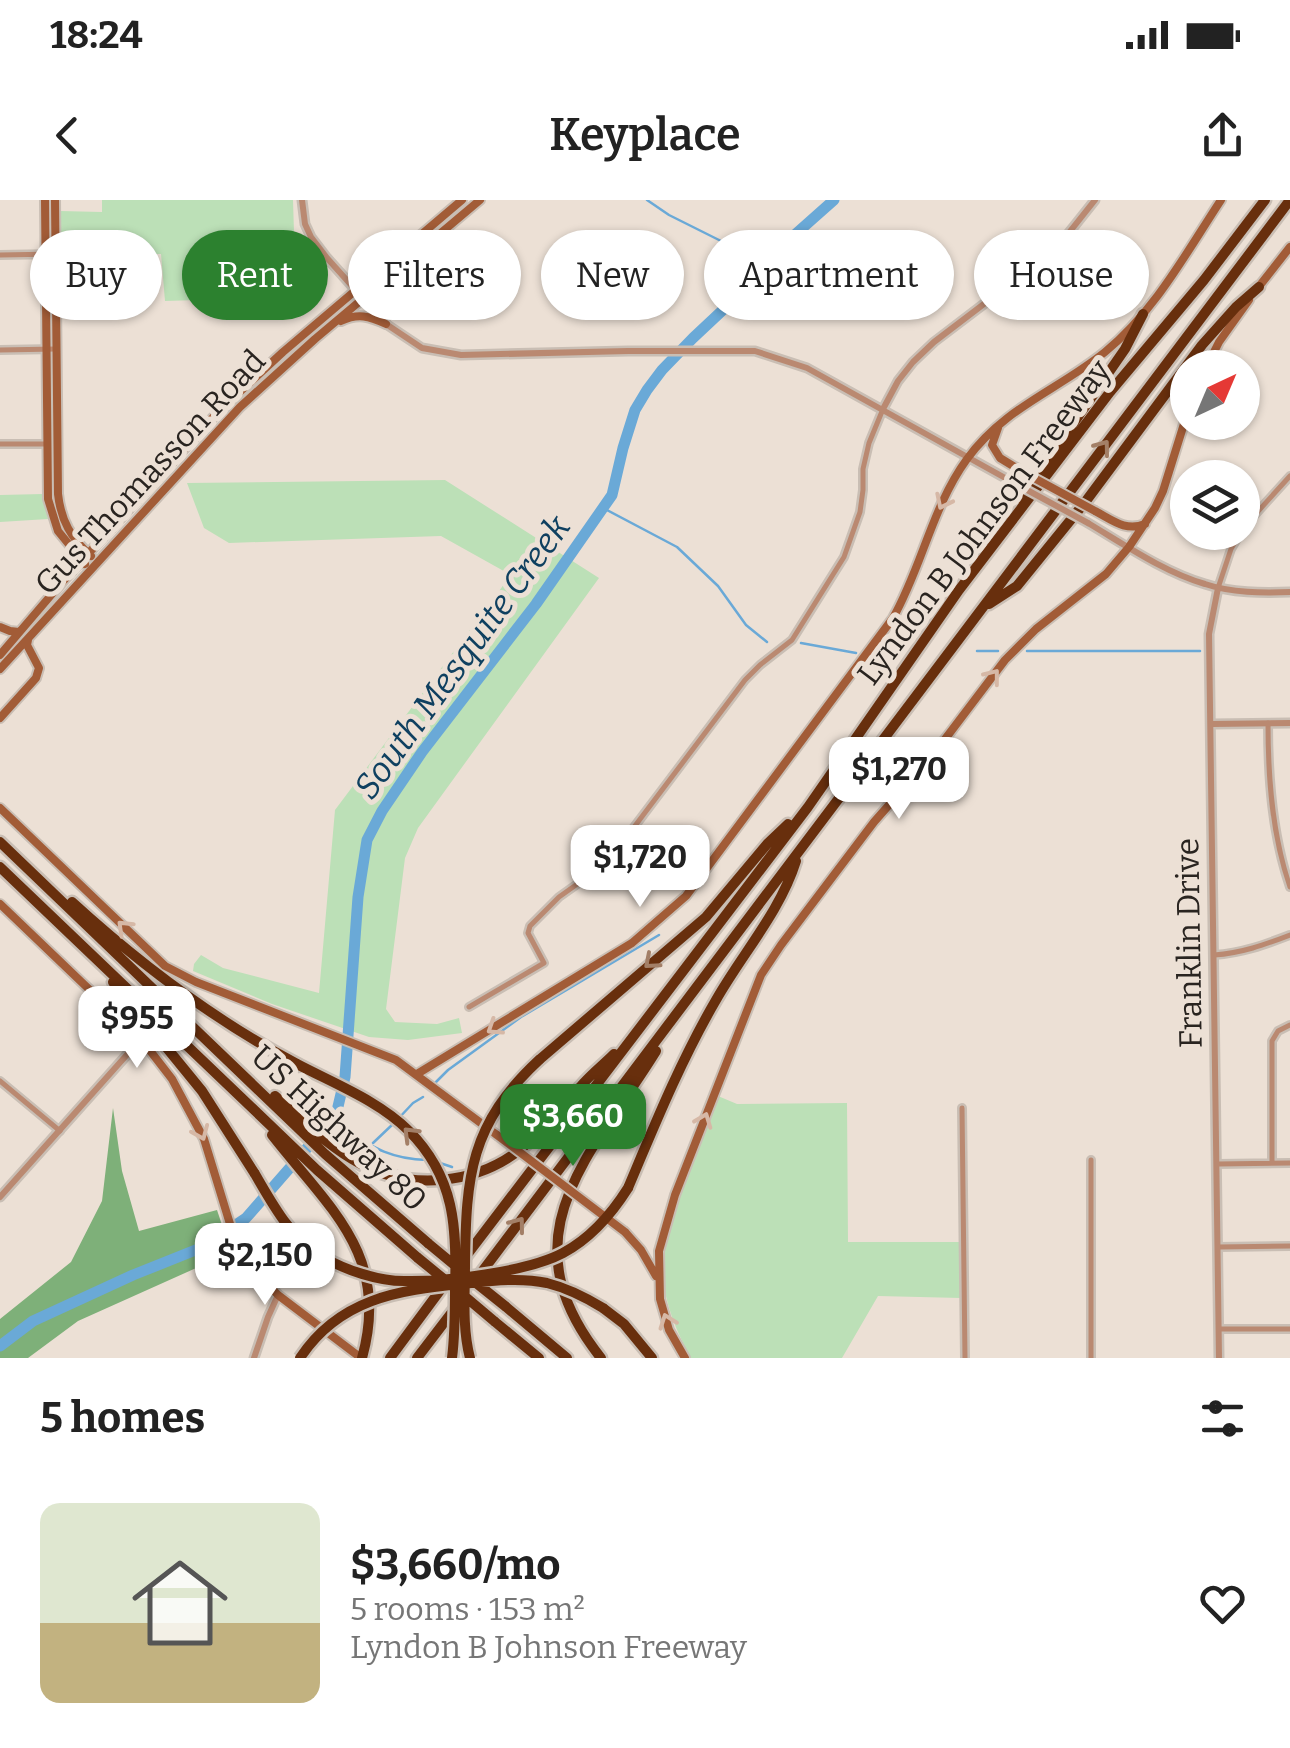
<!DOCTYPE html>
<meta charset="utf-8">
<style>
:root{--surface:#fff;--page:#f6f6f6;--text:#222;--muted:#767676;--line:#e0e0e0;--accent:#2c812f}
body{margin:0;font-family:Bitter,serif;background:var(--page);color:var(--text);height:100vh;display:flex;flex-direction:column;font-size:38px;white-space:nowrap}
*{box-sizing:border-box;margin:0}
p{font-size:32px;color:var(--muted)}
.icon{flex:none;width:55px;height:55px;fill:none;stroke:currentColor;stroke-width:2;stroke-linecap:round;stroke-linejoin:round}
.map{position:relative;height:1158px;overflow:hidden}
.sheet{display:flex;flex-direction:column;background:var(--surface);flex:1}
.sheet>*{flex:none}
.banner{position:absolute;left:30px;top:30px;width:1230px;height:90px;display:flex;gap:20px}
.needle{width:65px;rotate:44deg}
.tools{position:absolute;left:1170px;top:150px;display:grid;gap:20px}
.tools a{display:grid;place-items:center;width:90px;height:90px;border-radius:50%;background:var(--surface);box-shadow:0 2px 8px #0004;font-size:50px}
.price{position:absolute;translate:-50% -85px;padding:0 22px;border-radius:20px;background:#fff;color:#222;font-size:32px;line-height:65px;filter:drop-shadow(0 2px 5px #0008)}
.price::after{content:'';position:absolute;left:50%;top:60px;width:30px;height:22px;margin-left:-15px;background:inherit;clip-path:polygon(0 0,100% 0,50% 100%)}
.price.active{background:var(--accent);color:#fff}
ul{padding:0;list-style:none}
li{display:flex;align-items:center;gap:30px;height:250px;padding:0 40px}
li+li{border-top:2px solid var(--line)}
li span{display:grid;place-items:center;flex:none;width:280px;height:200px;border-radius:20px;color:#555}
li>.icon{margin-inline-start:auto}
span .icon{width:120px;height:120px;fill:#fffc;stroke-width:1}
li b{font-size:42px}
h2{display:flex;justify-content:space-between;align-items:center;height:120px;padding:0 40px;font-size:42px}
.tag{padding:0 35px;border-radius:45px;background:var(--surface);box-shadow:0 2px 8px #0004;font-size:35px;line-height:90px}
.tag.active{background:var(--accent);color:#fff}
.status{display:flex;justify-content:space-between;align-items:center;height:70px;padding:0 50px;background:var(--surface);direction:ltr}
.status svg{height:28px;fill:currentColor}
header{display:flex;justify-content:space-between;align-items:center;height:130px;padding:0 40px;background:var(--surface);font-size:45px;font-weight:600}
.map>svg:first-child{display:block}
</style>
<div class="status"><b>18:24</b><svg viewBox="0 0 49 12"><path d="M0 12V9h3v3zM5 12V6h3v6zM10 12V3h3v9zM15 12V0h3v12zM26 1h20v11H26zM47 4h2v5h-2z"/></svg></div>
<header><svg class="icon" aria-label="back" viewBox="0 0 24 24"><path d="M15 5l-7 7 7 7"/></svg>Keyplace<svg class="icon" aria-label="share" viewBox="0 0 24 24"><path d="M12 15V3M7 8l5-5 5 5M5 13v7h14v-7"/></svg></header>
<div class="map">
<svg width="1290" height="1158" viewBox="0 0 1290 1158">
<rect width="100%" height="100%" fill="#ece0d5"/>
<path fill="#bce0b7" d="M102,0H293L296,97L165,101L161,54H61L60,11L102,12Z
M445,280L599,378L418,628L405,658L386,809L395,822L437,824L459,818L462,833L408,840L369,837L272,804L193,771L194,764L201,755L223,768L319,793L335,610L511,375L441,336L229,343L204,328L187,283Z
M43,294L48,319L0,322V295Z
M718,896L737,904L847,903L848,1042H960L961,1098L878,1096L842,1158H691C677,1133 665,1105 663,1076C659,1023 699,946 718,896Z"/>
<path fill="#7eb079" d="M113,908L122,971L139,1031L217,1010L230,1049L214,1060L78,1121L28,1158H0V1119L71,1062L102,1001Z"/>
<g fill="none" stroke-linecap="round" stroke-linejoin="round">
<path stroke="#6aa9d7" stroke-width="2.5" d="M647,0L669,15L741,51L756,62L759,69L757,78
M603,308L677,347L718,386L746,425L767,442
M801,443L856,453
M977,451H998
M1027,451H1200
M877,453L883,452
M436,882L448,870L521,817L659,735
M398,919L413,903L423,897
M330,921C366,942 384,959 427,960
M373,943L393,924
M440,963L452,967"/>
<path stroke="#6aa9d7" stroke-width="11" d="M0,1146L33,1121L133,1075L203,1047L246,1018L336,915L345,877L358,697L367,640L382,611L422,552L536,404L612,295L623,248L635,210L647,190L662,170L693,138L757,78L773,56L790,39L834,0"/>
<g stroke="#c9beb4" stroke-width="10">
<path id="minor" d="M0,55L56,54
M0,150L56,149
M0,244H47
M1242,329L1290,276
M1218,388L1231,349L1241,332
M1268,523C1268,578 1272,635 1290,687
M1214,755C1242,753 1264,745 1290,735
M469,807L544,763L528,733L530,726L559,697L597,670L613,655L745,480L760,465L792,440L844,357L860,312L863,290V269L869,243L883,209
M0,881L60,931
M962,908L965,1158
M1091,960V1158
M1272,963V841L1278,831L1290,825
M1218,964L1290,963
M1219,1047L1290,1046
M1219,1129H1290"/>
</g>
<g stroke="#c9beb4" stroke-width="11">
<path id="tertiary" d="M302,0L305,24L311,37L327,58L386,124L422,148L461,155L628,151H755L807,168L1016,284
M883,209L898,181L913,162L934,142L1056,49L1095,0
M1088,323C1125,345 1164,372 1205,384C1232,393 1262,393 1290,392
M1218,388L1209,434L1219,1158
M1212,524L1290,523
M0,997L141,839
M254,1158L268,1117L278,1095"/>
</g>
<g stroke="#c9beb4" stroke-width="12">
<path id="secondary" d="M45,0L48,299L58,331L85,364
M55,0L58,294C61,321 71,338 91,356
M1257,89L1290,47
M341,121C358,113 369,116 386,124
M1206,168L1219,142L1249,100
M998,228L992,245L1000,258L1023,272
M1095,311C1112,320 1126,332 1145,324
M0,427L10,431L19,432
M0,455L64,380L219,211L283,152L462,0
M0,469L240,207L315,139L480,0
M0,518L36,478L39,468L27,445L28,440
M0,608L165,766L196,782L396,860L497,935
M0,704L141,839L172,879L204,939L234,1037L253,1069L278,1095L361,1158
M417,874L632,743L686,696L893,418C922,367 932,307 967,259C1005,207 1058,190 1105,152C1155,111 1186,53 1221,0
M625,1032L641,1050L656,1076
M685,1158L669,1130L660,1099L659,1051L675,995L761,775L781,745L874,622L933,555L1005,460L1036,429L1106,374L1129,347L1155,308L1163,291L1188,211"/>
</g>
<g stroke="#c9beb4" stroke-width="15">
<path id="motorway" d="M1021,299L1125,149L1143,114
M989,404L1017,386L1086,301L1202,145L1236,107L1259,87
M0,642L325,954L429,1044
M0,667L317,970L418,1058
M72,702C141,765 214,820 297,864
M113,782L202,891L255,974
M539,860L706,717L768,643L788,624
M275,896C299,918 324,942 352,959C407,993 481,986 529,942C548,925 563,904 581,886C591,874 603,865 614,854
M272,935C329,1008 391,1055 362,1158
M628,988C655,924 681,860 716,800C742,754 780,712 796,661
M463,1060L808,607L959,390L1110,192L1204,80L1265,0
M478,1077L1290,0
M505,1106L567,1158
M603,1108L624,1124L652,1158
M494,1121L539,1158
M390,1158L447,1081
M417,1158L456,1107
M601,1158C503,1035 591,956 656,851"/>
</g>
<use href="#minor" stroke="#ba8971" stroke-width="5"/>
<use href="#tertiary" stroke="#ba8971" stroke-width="6"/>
<use href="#secondary" stroke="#a25c37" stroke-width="8"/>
<use href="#motorway" stroke="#682f0d" stroke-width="10"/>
<g stroke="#c9beb4" stroke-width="11" stroke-linecap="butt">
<path id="tertiary-bridge" d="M1016,284L1088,323"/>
</g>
<g stroke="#c9beb4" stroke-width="12" stroke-linecap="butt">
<path id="secondary-bridge" d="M1023,272L1095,311
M497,935L625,1032"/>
</g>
<g stroke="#c9beb4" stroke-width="15" stroke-linecap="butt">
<path id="motorway-bridge" d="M297,864C335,884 379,901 409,931C455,977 457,1028 455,1089C455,1112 455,1135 452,1158
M255,974C273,1005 291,1039 323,1057C345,1070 378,1081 404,1081C445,1082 527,1072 563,1053C591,1038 611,1015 628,988
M429,1044L458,1068
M418,1058L445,1080
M475,1082L505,1106
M462,1094L494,1121
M300,1158C339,1099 398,1090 462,1084C490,1081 519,1077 547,1083C567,1088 585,1097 603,1108
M470,1158C462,1127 465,1096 465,1065C466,976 470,924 539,860"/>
</g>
<use href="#tertiary-bridge" stroke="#ba8971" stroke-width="6"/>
<use href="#secondary-bridge" stroke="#a25c37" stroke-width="8"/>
<use href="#motorway-bridge" stroke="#682f0d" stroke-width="10"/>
</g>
<defs><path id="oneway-chevron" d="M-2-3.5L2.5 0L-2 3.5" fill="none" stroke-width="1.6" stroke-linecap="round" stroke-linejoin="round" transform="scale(2.5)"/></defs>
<g stroke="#a37f67">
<use href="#oneway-chevron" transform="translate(1103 247) rotate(-53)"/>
<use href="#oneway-chevron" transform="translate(651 762) rotate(139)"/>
<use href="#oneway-chevron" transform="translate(410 934) rotate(-135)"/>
<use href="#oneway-chevron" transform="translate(518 1024) rotate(-53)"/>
</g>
<g stroke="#d6b8a6">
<use href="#oneway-chevron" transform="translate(943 302) rotate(116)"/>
<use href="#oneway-chevron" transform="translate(993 476) rotate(-52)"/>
<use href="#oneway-chevron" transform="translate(124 727) rotate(-136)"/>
<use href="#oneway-chevron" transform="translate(494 828) rotate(147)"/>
<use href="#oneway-chevron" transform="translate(704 920) rotate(-69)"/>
<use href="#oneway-chevron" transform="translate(201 933) rotate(67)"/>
<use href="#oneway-chevron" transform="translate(667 1121) rotate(-110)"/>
</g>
<g text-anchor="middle" stroke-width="10" stroke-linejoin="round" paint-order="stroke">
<g font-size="32" fill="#292420" stroke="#ece0d5">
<text transform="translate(150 272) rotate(-47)" y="11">Gus Thomasson Road</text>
<text transform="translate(984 322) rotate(-53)" y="11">Lyndon B Johnson Freeway</text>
<text transform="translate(1189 743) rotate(-91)" y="11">Franklin Drive</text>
<text transform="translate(339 928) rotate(43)" y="11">US Highway 80</text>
</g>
<g font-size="35" font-style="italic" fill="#0f4060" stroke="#ece0d5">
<text transform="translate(462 457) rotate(-54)" y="12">South Mesquite Creek</text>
</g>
</g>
</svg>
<div class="tools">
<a><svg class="needle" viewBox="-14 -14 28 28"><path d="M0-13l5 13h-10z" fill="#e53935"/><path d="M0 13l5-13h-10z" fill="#767676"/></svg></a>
<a><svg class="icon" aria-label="layers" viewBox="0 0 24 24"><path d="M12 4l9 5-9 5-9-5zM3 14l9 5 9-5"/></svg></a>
</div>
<b class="price" style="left:899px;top:622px">$1,270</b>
<b class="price" style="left:640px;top:710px">$1,720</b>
<b class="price" style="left:137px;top:871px">$955</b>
<b class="price active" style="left:573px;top:969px">$3,660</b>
<b class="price" style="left:265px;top:1108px">$2,150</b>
<div class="banner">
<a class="tag">Buy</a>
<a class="tag active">Rent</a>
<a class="tag">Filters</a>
<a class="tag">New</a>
<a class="tag">Apartment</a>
<a class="tag">House</a>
</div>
</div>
<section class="sheet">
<h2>5 homes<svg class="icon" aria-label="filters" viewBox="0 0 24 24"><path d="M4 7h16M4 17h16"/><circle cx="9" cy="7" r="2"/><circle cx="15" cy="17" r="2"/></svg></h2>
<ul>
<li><span style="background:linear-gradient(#dfe7d0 60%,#c2b280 0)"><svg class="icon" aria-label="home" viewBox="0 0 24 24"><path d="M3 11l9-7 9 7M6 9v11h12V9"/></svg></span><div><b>$3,660/mo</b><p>5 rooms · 153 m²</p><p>Lyndon B Johnson Freeway</p></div><svg class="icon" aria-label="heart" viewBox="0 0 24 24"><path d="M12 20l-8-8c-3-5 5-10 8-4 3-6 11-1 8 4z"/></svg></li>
</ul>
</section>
